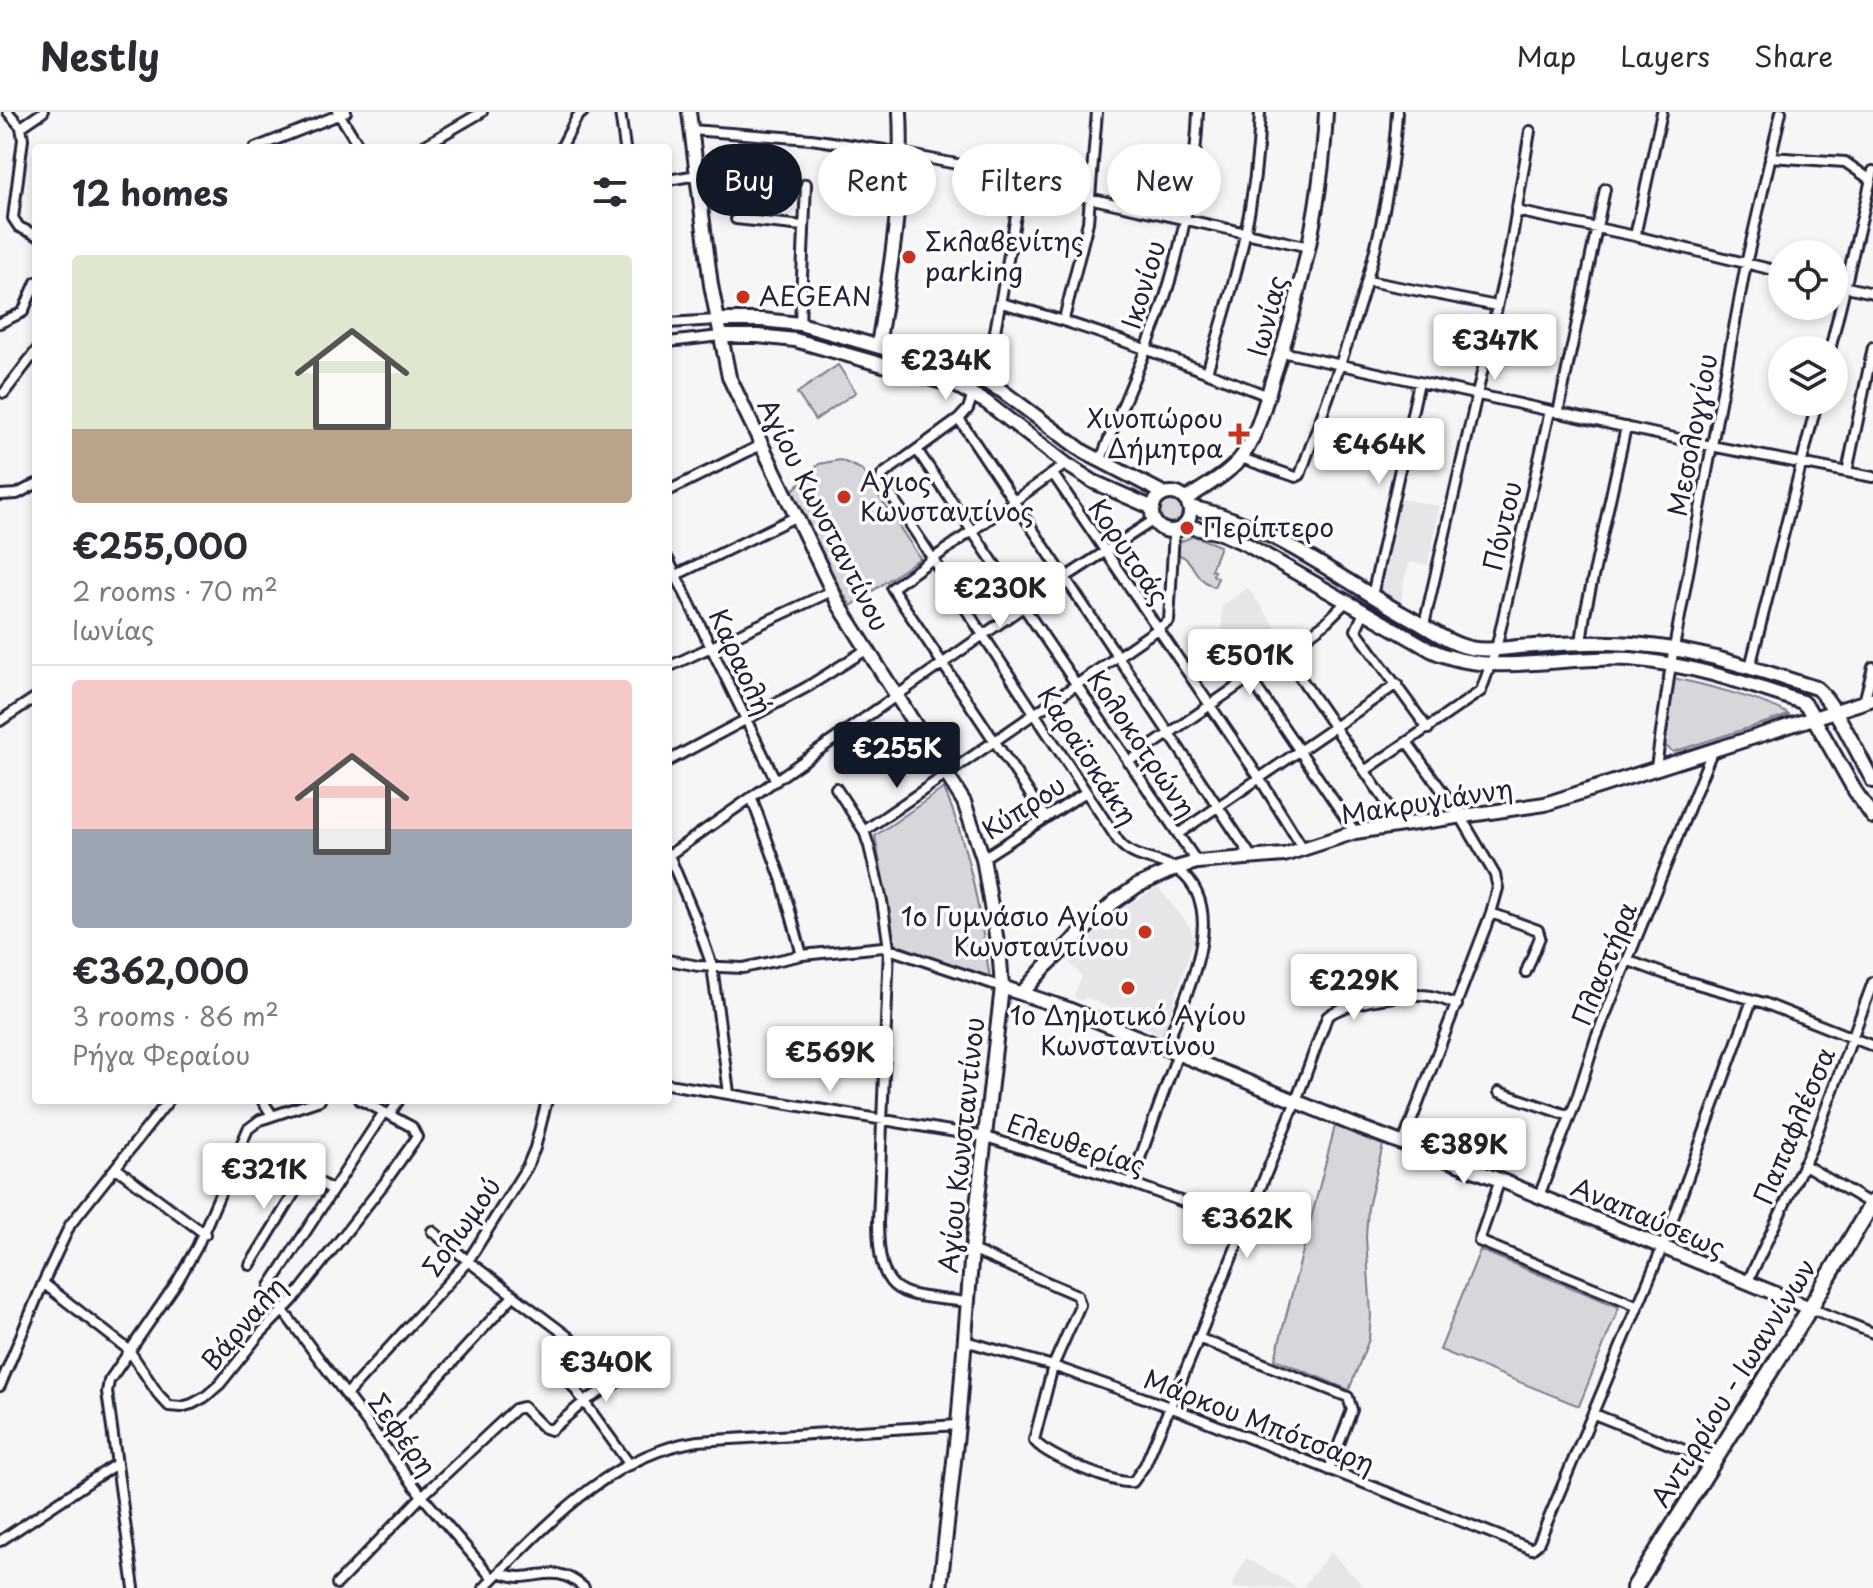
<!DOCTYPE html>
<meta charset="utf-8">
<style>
:root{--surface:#fff;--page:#f7f7f7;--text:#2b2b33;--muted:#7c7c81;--line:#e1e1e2;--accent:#111827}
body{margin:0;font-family:"Playpen Sans",sans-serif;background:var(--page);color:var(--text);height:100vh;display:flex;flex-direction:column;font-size:30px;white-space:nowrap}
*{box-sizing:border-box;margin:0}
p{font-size:26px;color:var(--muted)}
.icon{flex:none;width:44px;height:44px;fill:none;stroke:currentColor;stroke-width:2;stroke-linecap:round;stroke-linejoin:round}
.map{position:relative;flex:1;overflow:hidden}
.details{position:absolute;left:32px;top:32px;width:640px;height:960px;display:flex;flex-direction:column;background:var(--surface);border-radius:8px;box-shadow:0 4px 12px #0003}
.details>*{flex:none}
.hud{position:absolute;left:696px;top:32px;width:760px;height:72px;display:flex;gap:16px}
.controls{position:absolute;left:1768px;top:128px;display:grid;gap:16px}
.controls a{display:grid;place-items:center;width:80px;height:80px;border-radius:50%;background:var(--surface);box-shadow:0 4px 12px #0003;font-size:40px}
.price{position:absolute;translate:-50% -68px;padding:0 18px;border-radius:8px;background:#fff;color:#222;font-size:26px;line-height:52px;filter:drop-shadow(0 2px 4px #0008)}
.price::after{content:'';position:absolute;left:50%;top:48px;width:24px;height:18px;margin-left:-12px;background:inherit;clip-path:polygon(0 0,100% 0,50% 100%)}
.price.current{background:var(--accent);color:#fff}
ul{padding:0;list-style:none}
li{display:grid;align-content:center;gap:16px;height:424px;padding:0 40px}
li+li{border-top:2px solid var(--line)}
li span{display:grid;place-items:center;height:248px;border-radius:8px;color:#555}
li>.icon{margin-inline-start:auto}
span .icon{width:144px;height:144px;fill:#fffc;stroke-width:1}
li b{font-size:34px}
h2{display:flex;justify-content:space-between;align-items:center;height:96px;padding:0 40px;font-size:34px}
.chip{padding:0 28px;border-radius:36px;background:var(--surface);box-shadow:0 4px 12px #0003;font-size:28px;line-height:72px}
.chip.current{background:var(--accent);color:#fff}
header{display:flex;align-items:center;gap:48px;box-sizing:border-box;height:112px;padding:0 40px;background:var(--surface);border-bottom:2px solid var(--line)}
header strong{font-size:38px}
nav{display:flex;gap:44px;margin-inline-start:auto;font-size:28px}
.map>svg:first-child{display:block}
</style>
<header>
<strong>Nestly</strong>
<nav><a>Map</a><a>Layers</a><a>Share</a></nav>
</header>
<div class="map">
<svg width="1873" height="1476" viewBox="0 0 1873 1476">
<rect width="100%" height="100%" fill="#f6f6f7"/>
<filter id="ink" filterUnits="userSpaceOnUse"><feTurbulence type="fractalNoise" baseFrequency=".0125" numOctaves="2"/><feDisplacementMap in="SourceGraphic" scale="16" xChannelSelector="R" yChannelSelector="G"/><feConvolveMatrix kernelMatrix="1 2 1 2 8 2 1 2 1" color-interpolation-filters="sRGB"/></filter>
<g filter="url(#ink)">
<path fill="#e6e6e9" d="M1395,386L1440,394L1428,453L1410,450L1404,467L1401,492L1376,476Z
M1248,476L1287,532L1249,559L1222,521V494Z
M1158,775L1190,815L1194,827L1163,923L1118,904L1119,900L1085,885L1083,889L1073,885L1082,865L1066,846L1103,816L1116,800Z
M1331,1440L1365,1476H1302Z
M1246,1446L1298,1476H1231Z"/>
<path fill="#d7d7db" stroke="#7c7c8b" stroke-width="2" d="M838,253L856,280L815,308L797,281Z
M840,348L861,357L920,446L851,494L825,452L790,381L819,352Z
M1159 400a12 12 0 1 1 24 0a12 12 0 1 1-24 0Z
M1194,424L1220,434L1211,458L1214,459L1213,463L1218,466L1214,475C1191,465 1196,449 1178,442L1179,430Z
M1671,566C1695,570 1774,590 1789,603L1673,640L1663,632Z
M944,676C970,738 980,801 990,867L895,832L875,724Z
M1335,1014L1383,1033L1368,1095L1366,1125L1371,1203L1369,1227L1349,1278L1275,1247Z
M1480,1138L1619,1195L1579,1294L1440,1238Z"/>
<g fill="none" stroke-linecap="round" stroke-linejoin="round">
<g stroke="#22223b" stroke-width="14">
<path id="street" d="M8,0L21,15L23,27L13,106L19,115L36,123
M338,0L360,36
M620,0L625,36
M21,15L43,0
M691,18L811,27L885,38L1023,65L1075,83L1309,135
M255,36L346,0
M420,36L482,0
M561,36L577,5L583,0
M1770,45L1845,50L1871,68
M668,68L697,63
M1516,99L1635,124L1782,160
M736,107L803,114
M1635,124L1662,0
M1368,169L1497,194
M1834,172L1873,181
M1001,191C1093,215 1180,250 1268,284
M1064,207L1088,110L1097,0
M0,211L23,200L36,170
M668,211L717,208
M800,212L806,72
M668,230L720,224
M1830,238L1873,59
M1282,240L1711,334L1873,365
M1207,260C1235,170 1257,96 1260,0
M986,269L1023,65
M4,281L36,239
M973,282L968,297L959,307L882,363L881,368L1119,730C1136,750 1161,745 1179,759C1232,799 1183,888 1165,936
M1558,301L1605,77
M959,307L1251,744
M917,338L1197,750
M1241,346L1296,365L1300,363C1343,245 1390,127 1397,0
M1100,350C1118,302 1140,255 1158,206C1181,141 1195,69 1198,0
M1847,360L1873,235
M1053,362L1260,667L1304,738
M668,379L761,333
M0,383L17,382L36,372
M668,447L776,669
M668,467L795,405
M1372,484L1419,270
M1364,500L1356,518L1428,617
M1424,513L1509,143L1530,19
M1581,531L1585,502L1626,315
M1284,542L1402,713
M668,555L832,479
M1750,555L1817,290
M1250,566L1355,720
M1864,590L1873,555
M0,609L36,585
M668,649L807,575L866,538
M1128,650L1284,542L1324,512L1346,490
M1656,655L1671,552L1746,152L1781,0
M1366,658L1481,579L1496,537L1550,299
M836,676L864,719L869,734L882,789L889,836L878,1111C879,1188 900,1182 967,1190
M752,687L781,766L802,843
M1046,706L892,476L1066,352
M864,719L1169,509L1174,419
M1178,722L1397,572
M668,741L695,805L712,854L729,981
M669,743L1066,465L1154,408
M983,746L1086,680
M1491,801L1538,818L1540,825L1526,860
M668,848L698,854L743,856L802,843L883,835L1002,875
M1629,849L1676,866L1764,891L1873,934
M668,972L986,1025L1131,1071L1244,1112
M1499,980L1570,1004
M262,988L272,1003
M360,988L384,1000L270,1174L269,1180L422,1384L493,1467
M389,1003L399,988
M1403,1031L1491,801L1498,776L1495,763L1461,705L1407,630
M280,1046L332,1078
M1803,1052L1871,1092
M116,1056L205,1122
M1500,1068L1479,1129L1636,1193
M1131,1071L1178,941
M1539,1084L1575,992L1596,926L1713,637
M432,1119L468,1149L570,1226
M972,1138L1077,1183L1080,1193L1053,1254L1034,1328C1043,1343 1116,1373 1133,1370L1145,1353L1184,1262L1296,989L1327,905C1341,891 1400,883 1420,883C1433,883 1445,888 1457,893
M250,1153L306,1062
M43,1171L129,1238L158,1282L169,1294L181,1295L192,1292L205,1285L220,1272L259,1223L292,1189L383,1073L417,1025L412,1015L384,1000
M1747,1171L1811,1037L1873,870
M1810,1196L1873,1221
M1198,1226L1348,1285L1352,1298L1329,1358
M965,1229L1053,1254L1170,1295L1532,1437L1538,1432L1663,1134L1752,888
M556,1251L630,1353
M0,1274L43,1171L70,1113L169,988
M347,1282L468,1149L527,1055L535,1036L547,988
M1594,1302L1714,1350
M381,1328L514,1183
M0,1429L116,1352
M500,1460C533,1476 550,1445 584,1476
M337,1472L422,1384L515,1297L523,1295L544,1316L551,1318L585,1289L651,1250
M134,1476L107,1280L109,1269L177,1170L197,1135L248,1017L260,1008L320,988
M484,1476C545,1415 609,1342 698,1329L958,1313"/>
</g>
<g stroke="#22223b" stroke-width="18">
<path id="secondary" d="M689,0L711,173L729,265L839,493L964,690L983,746L1000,848L1002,875L972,1138L958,1313L940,1476
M717,208H762L800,212L970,261L1002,279L1084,340L1165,382
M720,224H758L795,228L957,274L986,290L1066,352L1094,370L1153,396
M878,233C891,157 904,77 900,0
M1152 400a19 19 0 1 1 38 0a19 19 0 1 1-38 0Z
M1185,388C1203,375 1230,362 1243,343C1257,322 1265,293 1272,269C1301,182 1322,92 1326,0
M1189,395C1270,411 1335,464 1405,503C1426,514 1447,531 1470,536C1485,539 1503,537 1518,535C1549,533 1579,530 1609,531C1682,532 1747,554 1816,576C1833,588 1861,648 1873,669
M1184,414L1221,421L1246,432L1431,538C1492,567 1565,542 1630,547C1690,552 1745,571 1802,590L1808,596L1855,679L1873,705
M1002,875L1068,897L1359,1015L1500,1068L1810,1196
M1022,881L1045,855L1114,790L1137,774L1176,756L1197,750L1284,743L1355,720L1545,692L1873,587"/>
</g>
<g stroke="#22223b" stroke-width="20">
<path id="primary" d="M1634,1476L1810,1196L1873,1090"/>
</g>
<use href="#street" stroke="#fff" stroke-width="8"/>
<use href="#secondary" stroke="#fff" stroke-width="12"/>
<use href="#primary" stroke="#fff" stroke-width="14"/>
</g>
</g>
<g fill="#c8321e" stroke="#fff" stroke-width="3">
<circle cx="909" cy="145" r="8"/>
<circle cx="743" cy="185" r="8"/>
<path d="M1235 310h8v8h8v8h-8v8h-8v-8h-8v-8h8z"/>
<circle cx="844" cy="385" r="8"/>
<circle cx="1187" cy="416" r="8"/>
<circle cx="1145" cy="820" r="8"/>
<circle cx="1128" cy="876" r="8"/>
</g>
<g text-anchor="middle" stroke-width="7" stroke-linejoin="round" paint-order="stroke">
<g font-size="26" fill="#22223b" stroke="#fff" text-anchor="start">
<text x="925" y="139">Σκλαβενίτης<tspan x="925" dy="30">parking</tspan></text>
<text x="759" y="194">AEGEAN</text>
<text x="1223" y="316" text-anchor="end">Χινοπώρου<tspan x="1223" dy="30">Δήμητρα</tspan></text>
<text x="860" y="379">Αγιος<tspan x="860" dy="30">Κωνσταντίνος</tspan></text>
<text x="1203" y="425">Περίπτερο</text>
<text x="1129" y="814" text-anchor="end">1ο Γυμνάσιο Αγίου<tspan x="1129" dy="30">Κωνσταντίνου</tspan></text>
<text x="1128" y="913" text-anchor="middle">1ο Δημοτικό Αγίου<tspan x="1128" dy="30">Κωνσταντίνου</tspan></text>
</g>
<g font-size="26" fill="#22223b" stroke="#fff">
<text transform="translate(1144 173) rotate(-73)" y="9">Ικονίου</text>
<text transform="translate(1268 204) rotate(-75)" y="9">Ιωνίας</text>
<text transform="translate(1693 323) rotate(-79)" y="9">Μεσολογγίου</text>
<text transform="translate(823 403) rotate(63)" y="9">Αγίου Κωνσταντίνου</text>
<text transform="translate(1503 414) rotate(-77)" y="9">Πόντου</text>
<text transform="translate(1128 440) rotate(56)" y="9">Κορυτσάς</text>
<text transform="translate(740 550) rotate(65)" y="9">Καραολή</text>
<text transform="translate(1141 632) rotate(56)" y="9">Κολοκοτρώνη</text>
<text transform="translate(1087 644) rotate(57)" y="9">Καραϊσκάκη</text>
<text transform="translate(1427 690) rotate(-9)" y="9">Μακρυγιάννη</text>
<text transform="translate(1024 696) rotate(-33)" y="9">Κύπρου</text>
<text transform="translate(1605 852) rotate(-68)" y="9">Πλαστήρα</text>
<text transform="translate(1795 1014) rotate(-67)" y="9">Παπαφλέσσα</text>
<text transform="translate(962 1033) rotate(-84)" y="9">Αγίου Κωνσταντίνου</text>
<text transform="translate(1076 1033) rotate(18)" y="9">Ελευθερίας</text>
<text transform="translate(1648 1106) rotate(23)" y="9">Αναπαύσεως</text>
<text transform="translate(462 1115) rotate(-55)" y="9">Σολωμού</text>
<text transform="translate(244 1212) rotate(-49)" y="9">Βάρναλη</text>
<text transform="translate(1734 1271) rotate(-58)" y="9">Αντιρρίου - Ιωαννίνων</text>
<text transform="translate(1259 1310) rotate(21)" y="9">Μάρκου Μπότσαρη</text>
<text transform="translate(402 1323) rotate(54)" y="9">Σεφέρη</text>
</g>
</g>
</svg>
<div class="controls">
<a><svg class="icon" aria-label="locate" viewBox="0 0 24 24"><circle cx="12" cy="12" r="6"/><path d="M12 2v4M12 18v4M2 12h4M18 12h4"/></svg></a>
<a><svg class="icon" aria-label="layers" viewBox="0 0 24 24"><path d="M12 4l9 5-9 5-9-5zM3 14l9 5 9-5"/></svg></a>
</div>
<b class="price" style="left:1495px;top:270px">€347K</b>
<b class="price" style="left:946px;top:290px">€234K</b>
<b class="price" style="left:1379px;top:374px">€464K</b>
<b class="price" style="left:1000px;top:518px">€230K</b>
<b class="price" style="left:1250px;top:585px">€501K</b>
<b class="price current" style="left:897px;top:678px">€255K</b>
<b class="price" style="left:1354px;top:910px">€229K</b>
<b class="price" style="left:830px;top:982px">€569K</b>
<b class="price" style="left:1464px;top:1074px">€389K</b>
<b class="price" style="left:264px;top:1099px">€321K</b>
<b class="price" style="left:1247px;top:1148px">€362K</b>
<b class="price" style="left:606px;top:1292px">€340K</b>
<div class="hud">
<a class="chip current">Buy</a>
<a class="chip">Rent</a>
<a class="chip">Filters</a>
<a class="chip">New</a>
</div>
<section class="details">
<h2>12 homes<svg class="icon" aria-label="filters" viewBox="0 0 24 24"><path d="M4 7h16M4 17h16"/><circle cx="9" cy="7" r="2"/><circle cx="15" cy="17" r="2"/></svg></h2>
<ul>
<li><span style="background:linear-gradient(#dfe7d0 70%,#b9a48a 0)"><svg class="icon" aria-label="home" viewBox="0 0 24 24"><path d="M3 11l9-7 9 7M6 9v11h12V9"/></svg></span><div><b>€255,000</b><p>2 rooms · 70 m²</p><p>Ιωνίας</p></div></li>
<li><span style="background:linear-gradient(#f6c9c9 60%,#9aa5b1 0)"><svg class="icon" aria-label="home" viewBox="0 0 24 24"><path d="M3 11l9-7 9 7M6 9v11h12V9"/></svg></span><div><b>€362,000</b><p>3 rooms · 86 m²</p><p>Ρήγα Φεραίου</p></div></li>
</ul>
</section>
</div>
